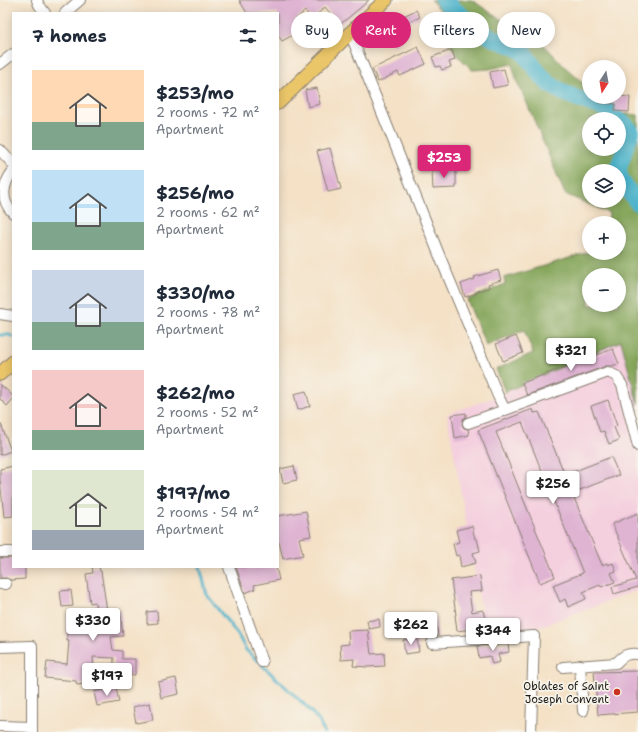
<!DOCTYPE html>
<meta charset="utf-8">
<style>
:root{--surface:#fff;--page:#f6f6f7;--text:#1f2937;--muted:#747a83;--accent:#db2777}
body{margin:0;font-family:"Shantell Sans",sans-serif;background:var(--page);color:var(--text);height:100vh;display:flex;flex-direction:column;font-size:15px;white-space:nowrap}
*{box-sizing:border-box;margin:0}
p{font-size:13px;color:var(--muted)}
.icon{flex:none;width:22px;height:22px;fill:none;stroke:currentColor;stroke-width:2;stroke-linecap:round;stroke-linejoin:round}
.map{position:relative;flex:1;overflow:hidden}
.details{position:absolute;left:12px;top:12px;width:267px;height:556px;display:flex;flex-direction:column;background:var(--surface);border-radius:0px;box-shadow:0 2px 10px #0003}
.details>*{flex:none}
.banner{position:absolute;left:291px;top:12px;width:287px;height:36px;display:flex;gap:8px}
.needle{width:26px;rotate:191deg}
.controls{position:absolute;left:582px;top:60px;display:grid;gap:8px}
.controls a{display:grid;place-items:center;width:44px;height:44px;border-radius:50%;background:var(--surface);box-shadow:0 2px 10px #0003;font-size:20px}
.price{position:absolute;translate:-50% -34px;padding:0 9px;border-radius:4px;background:#fff;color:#222;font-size:13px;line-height:26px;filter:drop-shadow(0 1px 2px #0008)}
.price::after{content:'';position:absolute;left:50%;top:24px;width:12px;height:9px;margin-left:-6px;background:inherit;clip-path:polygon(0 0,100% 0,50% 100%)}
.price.on{background:var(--accent);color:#fff}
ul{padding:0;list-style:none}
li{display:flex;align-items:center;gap:12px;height:100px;padding:0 20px}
li span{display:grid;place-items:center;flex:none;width:112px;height:80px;border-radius:0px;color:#555}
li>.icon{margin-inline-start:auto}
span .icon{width:48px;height:48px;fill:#fffc;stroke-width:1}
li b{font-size:17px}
h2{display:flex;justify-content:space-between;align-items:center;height:48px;padding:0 20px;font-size:17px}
.chip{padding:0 14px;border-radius:18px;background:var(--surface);box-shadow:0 2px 10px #0003;font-size:14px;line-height:36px}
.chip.on{background:var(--accent);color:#fff}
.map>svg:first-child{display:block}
</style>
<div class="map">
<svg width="638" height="732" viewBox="0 0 638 732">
<rect width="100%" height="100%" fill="#f7f3e8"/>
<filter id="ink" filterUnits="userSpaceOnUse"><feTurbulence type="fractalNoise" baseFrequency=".025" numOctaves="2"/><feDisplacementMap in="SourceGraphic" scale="8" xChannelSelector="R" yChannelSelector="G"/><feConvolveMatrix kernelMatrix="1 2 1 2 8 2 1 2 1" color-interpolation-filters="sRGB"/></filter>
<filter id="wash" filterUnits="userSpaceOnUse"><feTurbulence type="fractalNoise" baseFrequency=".012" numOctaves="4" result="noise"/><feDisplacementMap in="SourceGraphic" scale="16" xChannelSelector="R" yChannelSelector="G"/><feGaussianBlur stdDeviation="0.9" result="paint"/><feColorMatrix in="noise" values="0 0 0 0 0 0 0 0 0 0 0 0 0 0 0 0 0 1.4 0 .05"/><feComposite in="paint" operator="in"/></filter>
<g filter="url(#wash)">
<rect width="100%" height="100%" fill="#f4e1c6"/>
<path fill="#f4cfde" d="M621,341L638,405V590L534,629L485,631L447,414L498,396Z"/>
<path fill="#84a55a" stroke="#50603b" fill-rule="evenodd" d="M431,0H472L500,19L529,33L546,47L564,66L583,83L589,85V97H611V105H614V111C620,114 631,114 638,115V405L621,341L505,392L496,369L533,353L524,330L486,346L467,300L505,284L504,278L589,252L619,253V223H608L609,213L565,194L526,101L517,82L512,64L490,69L472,70L460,58L448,43L453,36L452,23ZM589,119H619V149H589ZM589,171H619V201H589ZM589,275H619V305H589Z"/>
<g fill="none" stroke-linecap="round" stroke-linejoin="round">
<path stroke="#4cb3cb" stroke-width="3" d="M0,335H10L13,337
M200,567L207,595L238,635L246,650L258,661
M262,665L308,708L319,721L324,732"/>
<path stroke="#4cb3cb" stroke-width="17" d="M443,0L479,30L491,37L516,47L524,53L538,72L548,83L562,92L581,100L604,108L610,112L617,119
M619,171V166L631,132C628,126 625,124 619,121
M619,174C622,185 631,194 638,203"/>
</g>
<g id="blocks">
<path fill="#dfb4d3" d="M239,0H369L360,8L331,32L332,34L305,40L304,31L339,24L325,7L312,19L305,11L294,21L300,31L282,41L278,35V13H247Z
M416,10L420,17L403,25L410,32L395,46L378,27L392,14L397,19Z
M418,47L426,64L400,76L398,72L378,82L372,69Z
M452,50L455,60L449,62L451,67L442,70L440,66L436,67L432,57Z
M504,69L508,85L493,88L490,72Z
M317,88L320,104L308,107L305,90Z
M619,96L630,97L629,112L615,111L616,104L600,103V97H619Z
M330,148L341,189L328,192L317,151Z
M456,170V188L433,189L432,171Z
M498,270L501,280L488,284L489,288L477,291V293L465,297L461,284L475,279L474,277Z
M516,336L523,353L503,361L496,344Z
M613,349L619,364L611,366H606L527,395L522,383Z
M0,384L13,396V399L7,406L0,399Z
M306,391L310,406L298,410L294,394Z
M608,400L617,426L614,427L619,440L609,444L604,431L600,432L591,406Z
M533,409L534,413L539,412L565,475L611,457L619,475L572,493L602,565L607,563L608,565L613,563L616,571L611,573L615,582L601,587L600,585L583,592L586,599L568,607L565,599L560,602L553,585L583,573L522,422L496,432L555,577L540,583L478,430Z
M466,413V417L463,419L462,425L464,428L468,429L469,435L455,438L452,415Z
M1,424L11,451L0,455V425Z
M13,466V516L4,517L0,479V469Z
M294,466L297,480L283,483L280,469Z
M306,511L311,536L299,538L303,555L283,559L279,542H278V516Z
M638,513V587L614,594L612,587L636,580L612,524Z
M472,526L475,539H477L480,551L473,553L476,563L461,567L459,555L456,556L453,544L459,542L456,530Z
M0,558H13V567H25V579L11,580L6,578H0Z
M92,567H99L100,571H101L107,611L120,610L123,636L111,637L113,650L122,651V659H135V675H123V680L113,681L114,658L93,657L95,687H85L84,684L77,685L76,681L45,678L47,662L67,664L69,641H67V623L97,622L95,602L90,603L86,574L93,573Z
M236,567H276L279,580L254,585L255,589L245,593Z
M480,576L482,591L469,592L472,612L483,610L488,633L473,634L472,629L457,631L455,615H456L451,580Z
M71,590L73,606L62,607L60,591Z
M157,611L158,623L147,624V612Z
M435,616L438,636L429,637L426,617Z
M379,619L380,627L369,629L367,621Z
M368,630L371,654L384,653L385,666L368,667L353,666L354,659L341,660L340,645L349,644L348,631Z
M417,638L419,652L405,654L403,640Z
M508,644L509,652L498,654L500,662L492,664L490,656L479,658L477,646Z
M638,671V712L598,715L594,672Z
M176,678L179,694L161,698L158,682Z
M116,687L119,702L97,706L94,692Z
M150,703L153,720L136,723L133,707Z"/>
</g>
</g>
<g filter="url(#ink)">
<use href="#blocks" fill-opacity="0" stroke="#887e71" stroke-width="1"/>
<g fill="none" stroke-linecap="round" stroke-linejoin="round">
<g stroke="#887e71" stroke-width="12">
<path id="minor" d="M37,0L39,5L45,13
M65,13L80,0
M350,33L440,257L498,396L505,410
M0,64L13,54
M0,150L13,164
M13,171C3,184 0,200 13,213
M0,314L13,316
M468,423L505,410L608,372L616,376L622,385L638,446
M0,552H13
M229,567L262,662
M0,584H6
M432,643L534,636L531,732
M0,647L32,646V732
M580,665L583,711
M563,667L616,663C624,655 627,653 638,654
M0,726L32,727"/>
</g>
<g stroke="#887e71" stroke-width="15">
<path id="major" d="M278,103L350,33L386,0
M0,374L13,362"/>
</g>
<use href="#minor" stroke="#fff" stroke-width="10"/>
<use href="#major" stroke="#ebc669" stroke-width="13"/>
</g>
</g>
<circle fill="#c8321e" stroke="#f7f3e8" stroke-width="1.5" cx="617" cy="692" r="4"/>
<g text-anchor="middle" stroke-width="3.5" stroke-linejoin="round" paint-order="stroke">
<g font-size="11" fill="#1c1c1c" stroke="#f7f3e8" text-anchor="end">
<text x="609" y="690">Oblates of Saint<tspan x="609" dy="13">Joseph Convent</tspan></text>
</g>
</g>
</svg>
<div class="controls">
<a><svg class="needle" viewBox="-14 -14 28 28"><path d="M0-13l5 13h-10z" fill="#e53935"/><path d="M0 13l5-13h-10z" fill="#747a83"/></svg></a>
<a><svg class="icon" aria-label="locate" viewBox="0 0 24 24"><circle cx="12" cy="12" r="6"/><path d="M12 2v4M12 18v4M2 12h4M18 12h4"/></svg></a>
<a><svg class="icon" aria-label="layers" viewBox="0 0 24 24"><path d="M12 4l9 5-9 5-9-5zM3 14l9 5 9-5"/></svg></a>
<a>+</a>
<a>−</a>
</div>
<b class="price on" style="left:444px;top:179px">$253</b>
<b class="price" style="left:571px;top:372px">$321</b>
<b class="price" style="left:553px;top:505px">$256</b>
<b class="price" style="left:93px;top:642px">$330</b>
<b class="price" style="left:411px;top:646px">$262</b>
<b class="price" style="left:493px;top:652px">$344</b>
<b class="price" style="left:107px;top:697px">$197</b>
<div class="banner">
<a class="chip">Buy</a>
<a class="chip on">Rent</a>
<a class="chip">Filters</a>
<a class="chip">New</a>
</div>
<section class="details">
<h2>7 homes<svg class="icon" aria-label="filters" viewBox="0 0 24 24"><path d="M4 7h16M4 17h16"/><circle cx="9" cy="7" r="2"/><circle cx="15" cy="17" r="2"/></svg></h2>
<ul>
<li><span style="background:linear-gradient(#ffd9b3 65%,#7fa58c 0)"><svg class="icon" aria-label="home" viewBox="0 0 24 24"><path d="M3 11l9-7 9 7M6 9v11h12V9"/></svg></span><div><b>$253/mo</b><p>2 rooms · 72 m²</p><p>Apartment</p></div></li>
<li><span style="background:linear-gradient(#bfe0f5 65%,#7fa58c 0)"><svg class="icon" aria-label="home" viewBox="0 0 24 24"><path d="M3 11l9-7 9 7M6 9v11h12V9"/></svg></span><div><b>$256/mo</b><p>2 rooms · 62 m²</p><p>Apartment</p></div></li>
<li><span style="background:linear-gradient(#c9d6e8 65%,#7fa58c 0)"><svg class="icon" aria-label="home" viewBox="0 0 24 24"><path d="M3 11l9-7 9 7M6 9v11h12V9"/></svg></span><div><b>$330/mo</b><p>2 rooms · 78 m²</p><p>Apartment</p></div></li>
<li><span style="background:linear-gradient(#f6c9c9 75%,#7fa58c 0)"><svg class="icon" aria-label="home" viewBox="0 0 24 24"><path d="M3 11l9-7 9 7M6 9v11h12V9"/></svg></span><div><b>$262/mo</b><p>2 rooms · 52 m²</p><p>Apartment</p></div></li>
<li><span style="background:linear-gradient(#dfe7d0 75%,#9aa5b1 0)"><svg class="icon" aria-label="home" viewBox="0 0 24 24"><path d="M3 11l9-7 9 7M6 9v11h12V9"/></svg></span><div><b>$197/mo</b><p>2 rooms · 54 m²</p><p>Apartment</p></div></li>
</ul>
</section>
</div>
